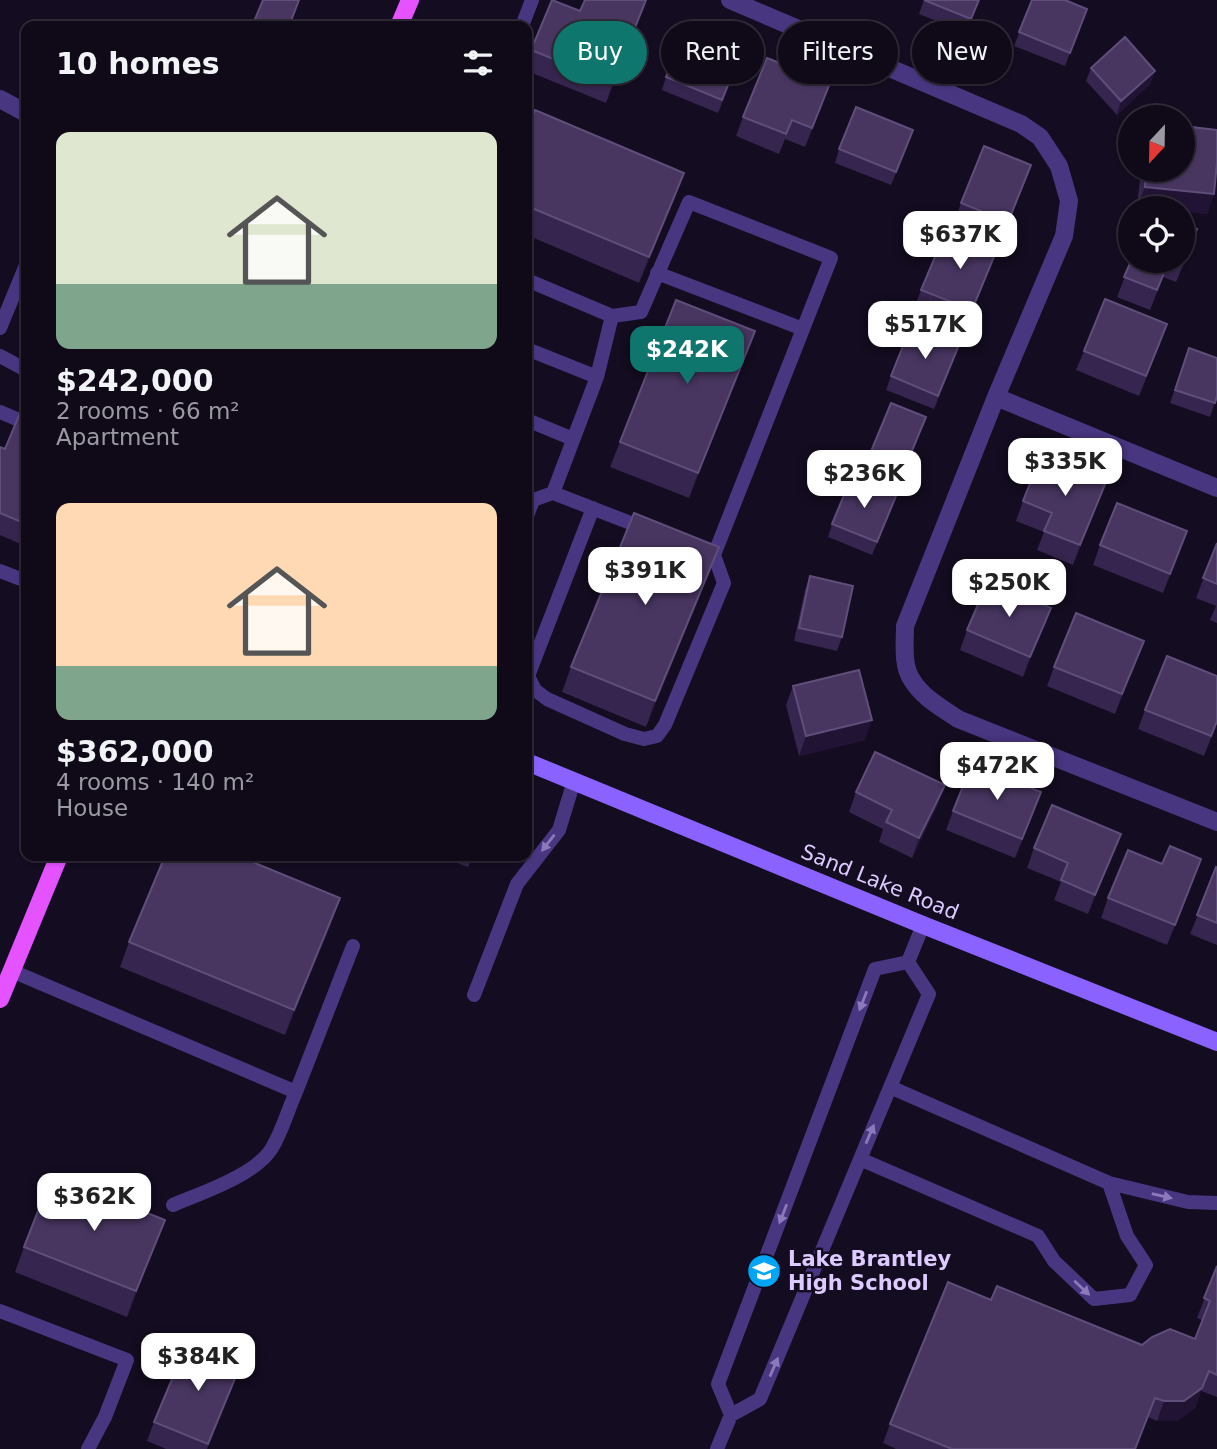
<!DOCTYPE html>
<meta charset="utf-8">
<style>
:root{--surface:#0f0918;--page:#181221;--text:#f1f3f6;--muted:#9b9aa2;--line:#2f2a37;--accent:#0f766e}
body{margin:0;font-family:"DejaVu Sans",sans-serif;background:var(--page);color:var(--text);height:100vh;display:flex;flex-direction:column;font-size:26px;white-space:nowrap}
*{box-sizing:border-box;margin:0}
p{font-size:23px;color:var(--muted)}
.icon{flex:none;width:38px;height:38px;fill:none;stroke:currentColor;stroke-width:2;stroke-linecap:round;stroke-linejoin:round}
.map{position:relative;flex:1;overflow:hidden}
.side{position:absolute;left:21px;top:21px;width:511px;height:840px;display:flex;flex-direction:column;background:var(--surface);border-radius:14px;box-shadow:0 2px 5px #0004,0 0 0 2px var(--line)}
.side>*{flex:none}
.hud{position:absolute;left:553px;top:21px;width:558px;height:63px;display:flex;gap:14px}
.needle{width:46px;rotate:202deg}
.fabs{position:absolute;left:1118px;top:105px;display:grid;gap:14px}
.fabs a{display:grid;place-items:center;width:77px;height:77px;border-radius:50%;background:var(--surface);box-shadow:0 2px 5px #0004,0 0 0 2px var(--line);font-size:35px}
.price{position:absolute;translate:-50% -60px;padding:0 16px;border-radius:14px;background:#fff;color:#222;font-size:23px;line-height:46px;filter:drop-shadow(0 2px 4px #0008)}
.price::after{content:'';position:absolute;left:50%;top:42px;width:21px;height:16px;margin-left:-10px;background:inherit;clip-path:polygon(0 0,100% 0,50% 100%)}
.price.active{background:var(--accent);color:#fff}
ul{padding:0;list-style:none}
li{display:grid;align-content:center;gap:14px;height:371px;padding:0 35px}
li span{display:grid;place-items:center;height:217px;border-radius:14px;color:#555}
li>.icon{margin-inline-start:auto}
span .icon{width:126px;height:126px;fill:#fffc;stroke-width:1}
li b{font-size:30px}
h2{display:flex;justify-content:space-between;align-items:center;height:84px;padding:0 35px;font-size:30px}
.tag{padding:0 24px;border-radius:32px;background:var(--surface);box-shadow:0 2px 5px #0004,0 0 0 2px var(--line);font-size:24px;line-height:63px}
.tag.active{background:var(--accent);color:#fff}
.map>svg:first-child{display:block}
</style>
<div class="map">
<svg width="1217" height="1449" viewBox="0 0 1217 1449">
<rect width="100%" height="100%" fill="#140c20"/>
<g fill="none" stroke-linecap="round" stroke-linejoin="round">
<path stroke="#493681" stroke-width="14" d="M522,26L532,0
M657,273L803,329
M527,280L612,316L597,377
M612,316L641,312L689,202L831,258L714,555L704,551
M0,328L26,265
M527,349L597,377L553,493L533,500L527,516
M0,356L26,370
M0,412L26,423
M527,420L573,439
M553,493L646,529
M593,508L528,676L535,690L547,699L625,734L644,739L657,736L665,725L724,583L714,555
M0,571L26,581
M908,962L923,925
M12,971L296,1092L353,946
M474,995L517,884L559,830L574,781
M890,1087L1109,1183L1188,1202L1217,1203
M860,1159L1038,1236L1054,1261L1094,1299L1130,1295L1146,1265L1127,1236L1109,1183
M173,1205C201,1193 256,1175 272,1148C282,1131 288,1110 296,1092
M0,1311L127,1360L105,1417L88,1449
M731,1415L718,1384L875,969L908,962
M717,1449L731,1415L760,1399L929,994L908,962"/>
<path stroke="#493681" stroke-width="18" d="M730,0L1021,124L1040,137L1059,166L1069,201L1064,236L996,397L905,626C905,643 902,666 912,680C922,697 942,708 958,719L1217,822
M0,99L26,113
M996,397L1217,488"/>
<path stroke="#8962ff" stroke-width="18" d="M527,762L923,925L1217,1042"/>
<path stroke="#e552ff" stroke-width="18" d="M399,26L410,0
M0,999L59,856"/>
</g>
<path fill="#36254e" d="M924,0H979L966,33L919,14Z
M1032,0L1087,9L1065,66L1014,46Z
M639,19L606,103L527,71V63L531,50Z
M736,68L718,113L662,90L666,77Z
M1091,68L1155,71L1150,84L1117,115L1086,81Z
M823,103L805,147L785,139L779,154L736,136L743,117Z
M527,130L675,198L639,283L527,235Z
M908,144L891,185L835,163L839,149Z
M1031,165L1001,241L954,222L961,203Z
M1141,170H1183L1214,194L1207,214L1183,211V208H1156L1137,206Z
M998,247L965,330L914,309L921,290L955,251Z
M1190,249L1176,282L1163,277L1150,310L1117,297L1131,261H1183Z
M1160,344L1139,396L1076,370L1084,351Z
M1189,348L1217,396L1210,417L1170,403Z
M746,356L689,498L610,467L620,442Z
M954,359L934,409L886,390L891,376Z
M26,416V544L25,546L0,535V447L5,449Z
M926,417L897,488L863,474L867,461Z
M1106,482L1073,565L1037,550L1044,532L1016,521L1023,501Z
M891,510L872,555L828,537L832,524Z
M1187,531L1163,593L1093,565L1100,545Z
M1217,543V623L1210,620L1216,606L1196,598Z
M709,573L646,727L562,692L571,667Z
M810,576L842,637L837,651L794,641L805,590Z
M1051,608L1023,677L960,650L967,630Z
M1136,660L1115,714L1047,686L1054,667Z
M1217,676V723L1204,756L1138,729L1145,710Z
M793,686L865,740L799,756L786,705Z
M856,792L938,805L912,858L879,842L883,829L849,812Z
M953,811L1034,812L1015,858L946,830Z
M1121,834L1088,914L1054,900L1061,882L1027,868L1034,848Z
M439,856H473L468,867Z
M1217,868V945L1190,934Z
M1194,879L1167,945L1101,918L1108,898Z
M331,924L285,1035L120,967L129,942Z
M165,1220L127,1317L15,1272L24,1247Z
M1217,1266V1397L1201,1391L1195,1408L1177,1421H1157L1148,1417L1136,1449H896L883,1443L890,1424L991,1300L1142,1345L1195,1339L1202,1320L1197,1318Z
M241,1364L207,1449H166L147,1441L154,1422Z"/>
<path fill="#211334" d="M646,0L639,19L606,103L613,83Z
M1155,71L1150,84L1117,115L1121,101Z
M1031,165L1024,185L1001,241L1008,222Z
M684,173L675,198L639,283L649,257Z
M1145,187L1214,194L1207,214L1183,211V208H1156L1137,206Z
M755,331L746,356L689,498L698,473Z
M1106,482L1098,502L1073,565L1080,545Z
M719,547L709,573L646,727L655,701Z
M1051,608L1044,628L1023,677L1030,657Z
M872,720L865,740L799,756L806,736Z
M945,785L938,805L912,858L919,838Z
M1121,834L1114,853L1088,914L1095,895Z
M1201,859L1194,879L1167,945L1175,925Z
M340,898L331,924L285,1035L294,1010Z
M165,1220L155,1245L127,1317L136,1291Z
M241,1364L234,1383L206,1449L208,1444Z
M1209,1371L1195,1408L1177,1421H1157L1164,1401Z"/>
<path fill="#483661" stroke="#5f4e7a" stroke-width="2" d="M263,0H299L289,26H252Z
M552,0L580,11L585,0H646L613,83L531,50Z
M924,0H979L971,19Z
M1032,0H1065L1087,9L1070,53L1019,32Z
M684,32L740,55L722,100L666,77Z
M1125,37L1155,71L1121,101L1091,68Z
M767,58L830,83L812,128L792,120L786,134L743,117Z
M856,107L913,130L896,172L839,149Z
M535,110L684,173L649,257L527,206V130Z
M1183,126L1217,130V162L1214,194L1145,187L1146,170H1183Z
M984,146L1031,165L1008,222L961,203Z
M1183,223L1197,229L1183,262L1179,261H1183Z
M963,233L998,247L972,310L921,290L940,245L955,251Z
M1131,261H1169L1157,290L1124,277Z
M1105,299L1167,324L1146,376L1084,351Z
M676,300L755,331L698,473L620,442Z
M911,326L959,345L938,396L891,376Z
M1189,348L1217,358V396L1215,403L1175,390Z
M891,403L926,417L902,475L867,461Z
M20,413L26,416V524L0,513V447L5,449Z
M1041,456L1106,482L1080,545L1044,531L1052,513L1023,501Z
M851,478L896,496L877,542L832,524Z
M1117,503L1187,531L1170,574L1100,545Z
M634,513L719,547L655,701L571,667Z
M1217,543V584L1203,578Z
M810,576L853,586L842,637L799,628Z
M988,581L1051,608L1030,657L967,630Z
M1076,613L1144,641L1122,694L1054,667Z
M1167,656L1217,676V721L1211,736L1145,710Z
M859,670L872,720L806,736L793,686Z
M875,752L945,785L919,838L886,822L892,810L856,792Z
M972,764L1041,792L1022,839L953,811Z
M1052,805L1121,834L1095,895L1061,880L1068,863L1034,848Z
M1170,846L1201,859L1175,925L1108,898L1128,850L1162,864Z
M165,856H238L340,898L294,1010L129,942Z
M1216,867L1217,868V923L1197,915Z
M52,1175L165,1220L136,1291L24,1247Z
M1217,1266V1375L1209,1371L1202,1388L1184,1401H1164L1155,1398L1135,1449H952L890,1424L948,1282L991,1300L997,1286L1142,1345L1152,1337L1170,1329L1195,1339L1210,1301L1204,1298Z
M188,1341L241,1364L208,1444L154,1422Z"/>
<defs><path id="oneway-solid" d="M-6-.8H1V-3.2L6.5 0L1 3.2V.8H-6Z" transform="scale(1.75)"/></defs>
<g fill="#8c79ba">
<use href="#oneway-solid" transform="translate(548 843) rotate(128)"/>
<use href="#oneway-solid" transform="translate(863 1001) rotate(111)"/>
<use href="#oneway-solid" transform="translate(870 1134) rotate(-67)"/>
<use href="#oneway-solid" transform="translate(1162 1196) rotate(13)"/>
<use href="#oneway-solid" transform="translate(783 1214) rotate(111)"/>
<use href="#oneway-solid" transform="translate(1082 1288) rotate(43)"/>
<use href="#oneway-solid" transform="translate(774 1367) rotate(-67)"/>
</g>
<defs>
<g id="school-disc" transform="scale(1.75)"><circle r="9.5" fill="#00a6f6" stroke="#140c20"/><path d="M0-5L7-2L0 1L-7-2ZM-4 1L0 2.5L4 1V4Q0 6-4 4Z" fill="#fff"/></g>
</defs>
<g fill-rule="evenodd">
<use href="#school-disc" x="764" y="1271"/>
</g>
<g text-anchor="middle" stroke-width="5" stroke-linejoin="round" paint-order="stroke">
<g font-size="21" fill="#ddcbff" stroke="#140c20">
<text transform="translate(880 882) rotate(22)" y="7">Sand Lake Road</text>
</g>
<g font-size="21" font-weight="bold" fill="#ddcbff" stroke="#140c20" text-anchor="start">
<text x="788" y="1266">Lake Brantley<tspan x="788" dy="24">High School</tspan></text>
</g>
</g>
</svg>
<div class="fabs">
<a><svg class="needle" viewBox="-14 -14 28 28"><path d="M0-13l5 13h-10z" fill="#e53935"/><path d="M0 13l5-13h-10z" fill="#9b9aa2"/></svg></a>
<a><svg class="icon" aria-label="locate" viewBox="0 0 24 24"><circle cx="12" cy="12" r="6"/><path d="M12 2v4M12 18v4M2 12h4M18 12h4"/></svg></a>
</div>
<b class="price" style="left:960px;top:271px">$637K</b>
<b class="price" style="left:925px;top:361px">$517K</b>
<b class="price active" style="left:687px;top:386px">$242K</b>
<b class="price" style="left:1065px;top:498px">$335K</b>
<b class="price" style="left:864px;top:510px">$236K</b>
<b class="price" style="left:645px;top:607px">$391K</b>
<b class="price" style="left:1009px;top:619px">$250K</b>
<b class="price" style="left:997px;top:802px">$472K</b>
<b class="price" style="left:94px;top:1233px">$362K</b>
<b class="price" style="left:198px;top:1393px">$384K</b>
<div class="hud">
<a class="tag active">Buy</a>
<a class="tag">Rent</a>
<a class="tag">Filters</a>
<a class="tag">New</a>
</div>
<section class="side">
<h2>10 homes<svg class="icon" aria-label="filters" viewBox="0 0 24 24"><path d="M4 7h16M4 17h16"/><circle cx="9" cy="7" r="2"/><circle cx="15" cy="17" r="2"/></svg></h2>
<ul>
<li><span style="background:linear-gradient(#dfe7d0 70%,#7fa58c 0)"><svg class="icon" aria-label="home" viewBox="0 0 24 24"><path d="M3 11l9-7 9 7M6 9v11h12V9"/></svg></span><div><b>$242,000</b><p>2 rooms · 66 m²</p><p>Apartment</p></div></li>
<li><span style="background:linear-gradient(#ffd9b3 75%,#7fa58c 0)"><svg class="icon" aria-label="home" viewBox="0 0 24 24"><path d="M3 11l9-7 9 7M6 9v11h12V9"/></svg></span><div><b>$362,000</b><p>4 rooms · 140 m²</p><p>House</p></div></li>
</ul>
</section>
</div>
